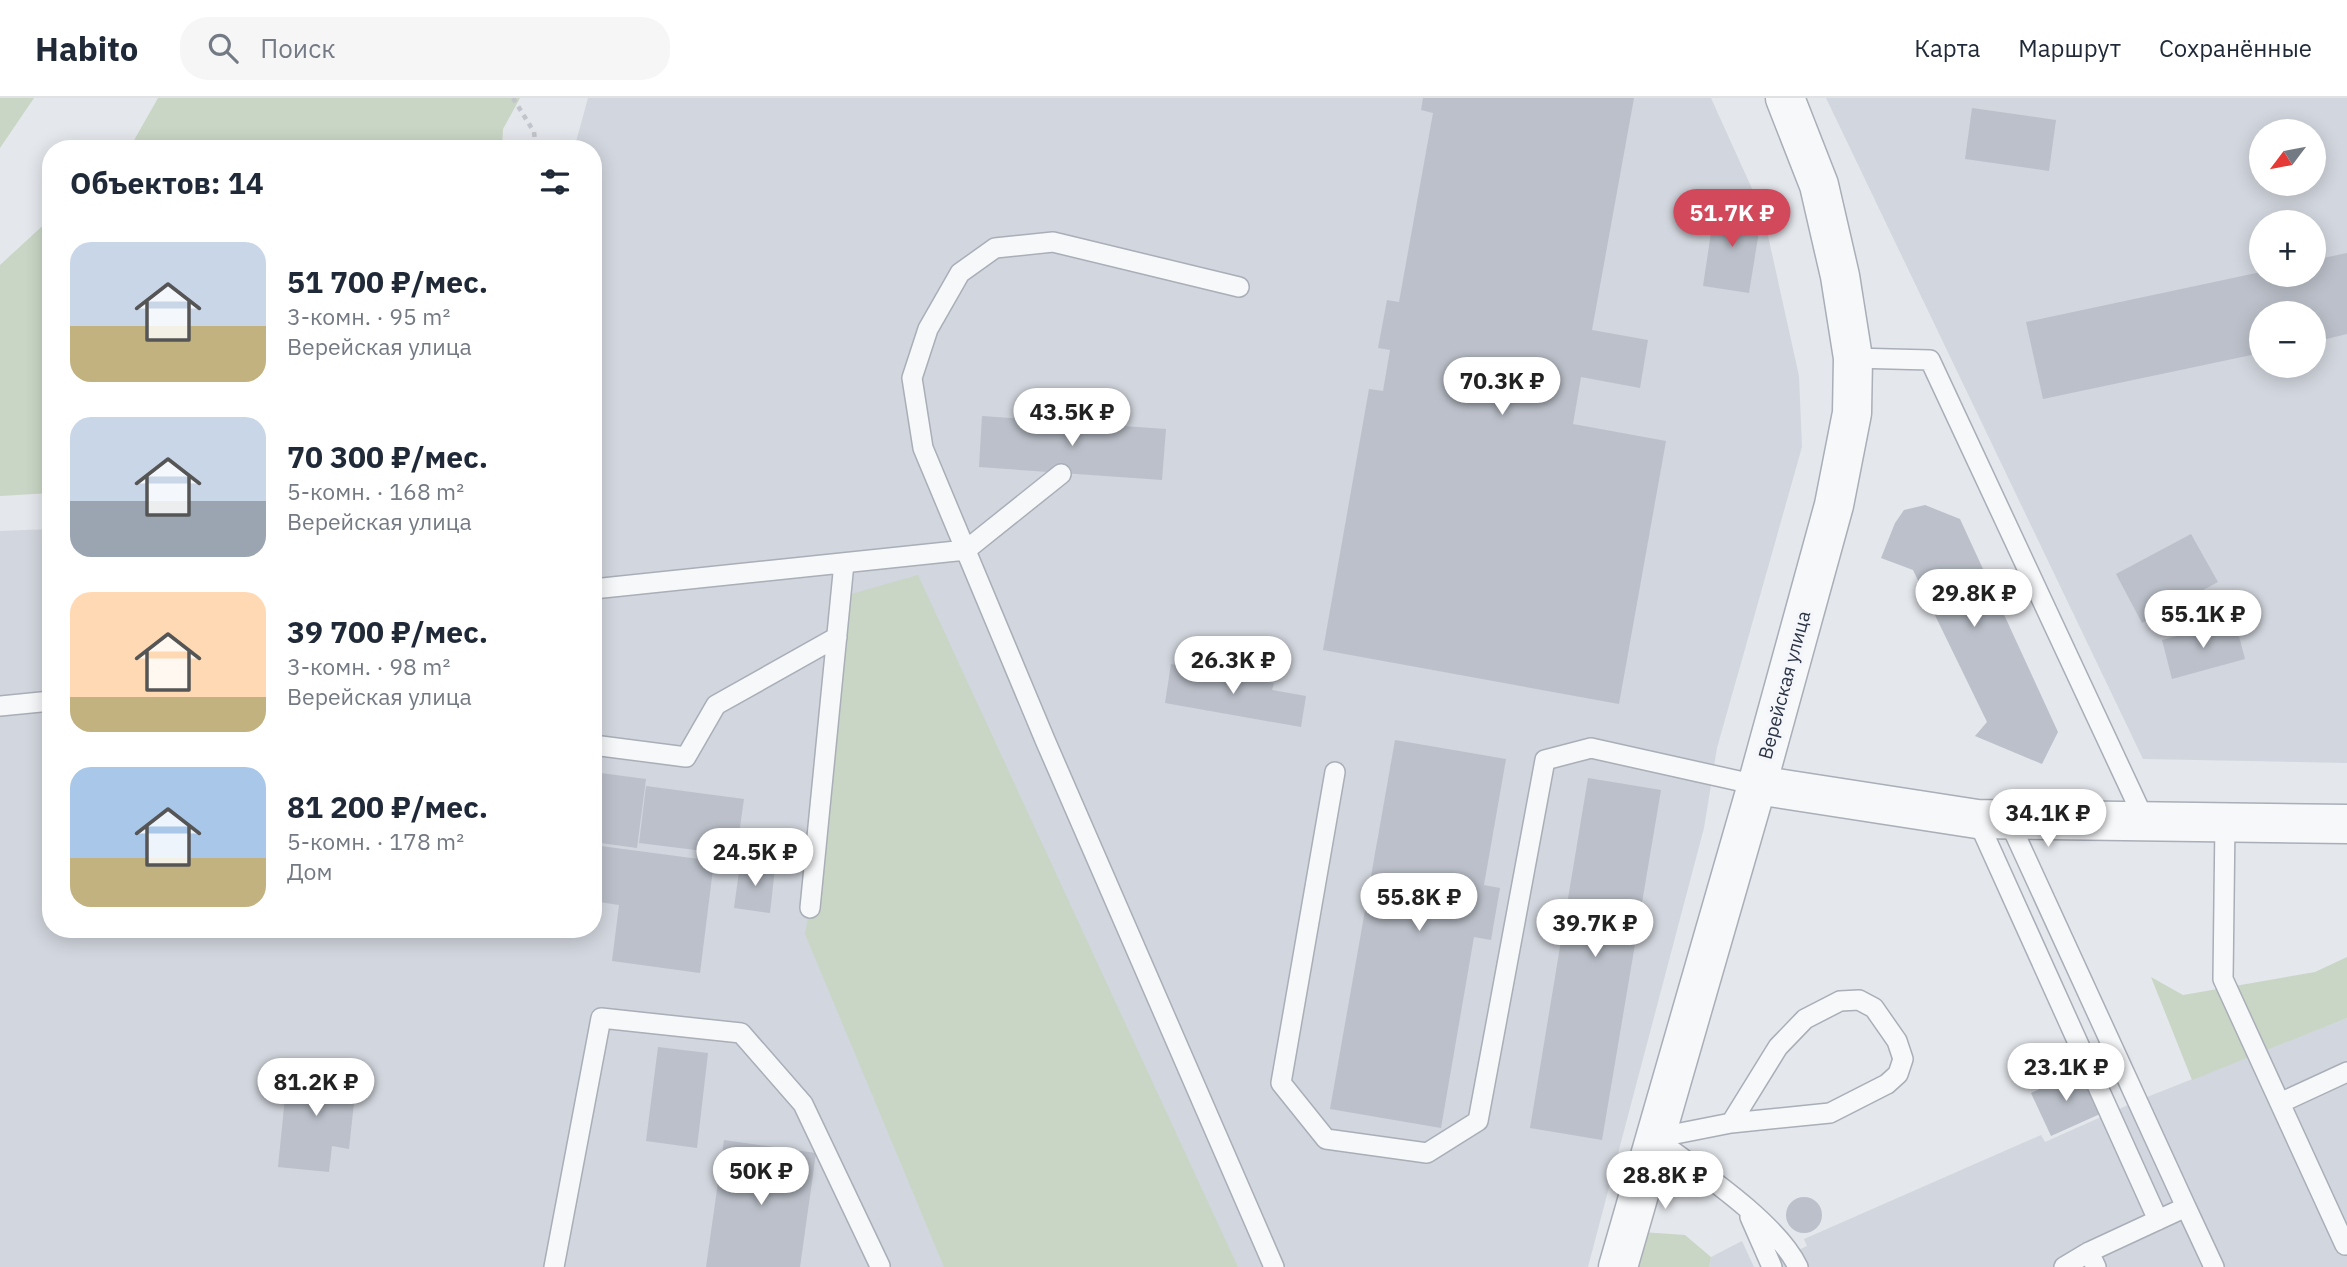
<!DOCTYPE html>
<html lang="ru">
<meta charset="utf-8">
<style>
:root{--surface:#fff;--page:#f6f6f7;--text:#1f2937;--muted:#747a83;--line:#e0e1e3;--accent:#d1495b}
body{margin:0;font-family:"IBM Plex Sans",sans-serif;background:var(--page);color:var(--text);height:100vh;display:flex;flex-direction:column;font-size:26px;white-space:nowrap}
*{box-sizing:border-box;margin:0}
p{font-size:23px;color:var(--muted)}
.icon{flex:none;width:38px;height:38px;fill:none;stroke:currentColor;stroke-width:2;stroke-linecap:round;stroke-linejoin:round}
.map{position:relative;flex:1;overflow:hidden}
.sheet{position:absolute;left:42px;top:42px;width:560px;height:798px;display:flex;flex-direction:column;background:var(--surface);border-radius:28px;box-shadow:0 4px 18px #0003}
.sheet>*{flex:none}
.needle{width:46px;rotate:238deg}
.tools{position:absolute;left:2249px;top:21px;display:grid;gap:14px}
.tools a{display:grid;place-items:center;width:77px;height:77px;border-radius:50%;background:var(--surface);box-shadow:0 4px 18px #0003;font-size:35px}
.price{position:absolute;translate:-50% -60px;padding:0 16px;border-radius:24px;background:#fff;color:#222;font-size:23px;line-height:46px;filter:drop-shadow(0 2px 4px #0008)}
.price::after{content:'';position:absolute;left:50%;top:42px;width:21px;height:16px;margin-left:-10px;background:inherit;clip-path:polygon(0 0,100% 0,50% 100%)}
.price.active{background:var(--accent);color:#fff}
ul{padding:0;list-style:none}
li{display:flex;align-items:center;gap:21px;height:175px;padding:0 28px}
li span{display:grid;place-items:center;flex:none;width:196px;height:140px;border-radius:21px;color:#555}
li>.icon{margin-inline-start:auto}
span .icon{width:84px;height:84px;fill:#fffc;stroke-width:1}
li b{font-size:30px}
h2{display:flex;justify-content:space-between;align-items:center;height:84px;padding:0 28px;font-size:30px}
header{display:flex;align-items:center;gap:42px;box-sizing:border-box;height:98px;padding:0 35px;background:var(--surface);border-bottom:2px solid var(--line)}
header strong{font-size:33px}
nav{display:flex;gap:38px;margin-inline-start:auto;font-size:24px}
.search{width:490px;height:63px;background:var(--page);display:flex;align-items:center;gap:18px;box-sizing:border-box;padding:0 24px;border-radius:28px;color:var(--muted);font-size:26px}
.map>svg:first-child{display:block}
</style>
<header>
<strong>Habito</strong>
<div class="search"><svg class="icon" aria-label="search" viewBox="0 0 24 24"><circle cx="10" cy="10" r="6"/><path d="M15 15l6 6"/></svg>Поиск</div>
<nav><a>Карта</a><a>Маршрут</a><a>Сохранённые</a></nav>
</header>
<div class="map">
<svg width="2347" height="1169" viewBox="0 0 2347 1169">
<rect width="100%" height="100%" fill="#e4e7ec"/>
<path fill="#d2d6de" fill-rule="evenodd" d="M588,0H1711L1763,115L1799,278L1802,349L1717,650L1704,730L1588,1169H0V433L51,431V831H593V51H574Z
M1826,0H2347V665L2143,661ZM2261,33H2314V86H2261ZM2261,124H2314V177H2261ZM2261,215H2314V268H2261Z
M2347,920V1169H1762L1807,1148L1804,1141L2041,1037L2045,1044L2137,1003Z
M1742,1143L1754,1169H1709L1711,1159Z"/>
<path fill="#c9d6c5" d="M0,0H34L0,50Z
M158,0H520L503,31L502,51H126L133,44Z
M51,120V395L0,398V167Z
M918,477L1238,1169H944L805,836L810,810L841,499Z
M2347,859V920L2192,982L2151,879L2183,897L2315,874Z
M1628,1133L1685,1137L1711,1159L1709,1169H1627Z"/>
<path fill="#bbc0ca" d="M1423,0H1634L1592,232L1648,242L1640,290L1581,279L1573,326L1666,343L1619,606L1323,552L1369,291L1383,293L1390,252L1378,250L1387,202L1399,204L1433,15L1421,12Z
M1972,10L2056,22L2049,73L1965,61Z
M1715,108L1762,115L1749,195L1703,188Z
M2347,155V236L2314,244V215H2261V255L2043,301L2026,224L2261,174V177H2314V162Z
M982,318L1166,331L1162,382L979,369Z
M1925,407L1960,421L2058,634L2042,666L1975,638L1987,624L1913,472L1881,460L1895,425L1904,412Z
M2191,436L2218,484L2142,525L2116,476Z
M2235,523L2245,561L2172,581L2162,542Z
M1171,566L1274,585L1272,592L1306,598L1301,629L1165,605Z
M1395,642L1506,661L1484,787L1500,790L1491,842L1474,839L1441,1030L1330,1011Z
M593,674L646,681L637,750L593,744Z
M1588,680L1661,692L1602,1042L1530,1030Z
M646,688L744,701L736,757L639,745Z
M593,747L714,763L700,875L612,863L619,807L593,803Z
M740,766L775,770L770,815L734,810Z
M658,949L708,955L697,1050L646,1043Z
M288,970L357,977L349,1051L332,1048L329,1074L278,1069Z
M2081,972L2100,1016L2051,1038L2031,995Z
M724,1042L816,1055L800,1169H706Z
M1786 1117a18 18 0 1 1 36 0a18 18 0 1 1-36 0Z"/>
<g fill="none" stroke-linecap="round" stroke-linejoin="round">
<g stroke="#a9aeb7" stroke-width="22">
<path id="service" d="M1239,189L1053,144L995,150L960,175L928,231L912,280L923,350L1045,642L1274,1169
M1853,260L1930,262L2145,723
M593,491L966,452L1061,376
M0,608L51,603
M593,647L686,659L716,607L837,539
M1335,674L1281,985L1326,1041L1427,1055L1478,1023L1545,662L1591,650L1757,687
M1977,721L2158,1122
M2008,721L2186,1109
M2225,724L2223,881L2345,1147
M810,810L844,465
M2280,1005L2347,974
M1655,1040L1731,1025L1830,1015L1887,986L1898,976L1903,961L1897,943L1874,910L1859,902L1840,903L1805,921L1778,949L1731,1025
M1655,1040C1696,1071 1776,1123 1798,1169
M1750,1119L1772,1169
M2089,1154L2186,1109L2214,1169
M554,1169L601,920L741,935L803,1006L880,1168
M2064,1169L2089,1154L2096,1169"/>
</g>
<g stroke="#a9aeb7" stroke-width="41">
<path id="minor" d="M1757,687L1977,721L2347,726"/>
</g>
<g stroke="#a9aeb7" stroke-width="41">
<path id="tertiary" d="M1618,1169L1757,687L1834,407L1852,315L1853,260L1840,178L1819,87L1785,0"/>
</g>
<path stroke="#c2c5cb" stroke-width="4.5" stroke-dasharray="5 5" stroke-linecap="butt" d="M513,0L534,34L536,51"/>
<use href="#service" stroke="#f7f8fa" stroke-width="19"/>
<use href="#minor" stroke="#f7f8fa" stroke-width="38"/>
<use href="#tertiary" stroke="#f7f8fa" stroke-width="38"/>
</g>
<g text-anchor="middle" stroke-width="7" stroke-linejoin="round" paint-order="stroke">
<g font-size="19" fill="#2b3445" stroke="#f4f6f9">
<text transform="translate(1784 587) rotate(-75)" y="7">Верейская улица</text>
</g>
</g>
</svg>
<div class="tools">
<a><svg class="needle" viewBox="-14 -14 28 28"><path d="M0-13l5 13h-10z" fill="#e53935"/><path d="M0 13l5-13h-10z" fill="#747a83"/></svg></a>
<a>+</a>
<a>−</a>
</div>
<b class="price active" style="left:1732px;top:151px">51.7K ₽</b>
<b class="price" style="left:1502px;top:319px">70.3K ₽</b>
<b class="price" style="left:1072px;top:350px">43.5K ₽</b>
<b class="price" style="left:1974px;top:531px">29.8K ₽</b>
<b class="price" style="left:2203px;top:552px">55.1K ₽</b>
<b class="price" style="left:1233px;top:598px">26.3K ₽</b>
<b class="price" style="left:2048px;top:751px">34.1K ₽</b>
<b class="price" style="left:755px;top:790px">24.5K ₽</b>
<b class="price" style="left:1419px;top:835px">55.8K ₽</b>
<b class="price" style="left:1595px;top:861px">39.7K ₽</b>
<b class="price" style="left:2066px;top:1005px">23.1K ₽</b>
<b class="price" style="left:316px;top:1020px">81.2K ₽</b>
<b class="price" style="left:761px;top:1109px">50K ₽</b>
<b class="price" style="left:1665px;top:1113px">28.8K ₽</b>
<section class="sheet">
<h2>Объектов: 14<svg class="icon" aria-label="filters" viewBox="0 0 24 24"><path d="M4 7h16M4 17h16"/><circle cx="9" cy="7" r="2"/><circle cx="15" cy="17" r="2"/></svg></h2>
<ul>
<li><span style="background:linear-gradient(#c9d6e8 60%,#c2b280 0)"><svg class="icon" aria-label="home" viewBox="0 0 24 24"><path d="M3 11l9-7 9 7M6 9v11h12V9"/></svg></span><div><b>51 700 ₽/мес.</b><p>3-комн. · 95 m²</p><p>Верейская улица</p></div></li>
<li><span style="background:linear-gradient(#c9d6e8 60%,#9aa5b1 0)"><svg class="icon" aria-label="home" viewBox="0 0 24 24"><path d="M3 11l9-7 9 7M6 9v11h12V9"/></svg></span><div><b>70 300 ₽/мес.</b><p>5-комн. · 168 m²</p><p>Верейская улица</p></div></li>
<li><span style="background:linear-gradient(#ffd9b3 75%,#c2b280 0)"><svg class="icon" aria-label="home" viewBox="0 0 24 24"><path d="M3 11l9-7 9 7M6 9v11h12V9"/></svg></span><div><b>39 700 ₽/мес.</b><p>3-комн. · 98 m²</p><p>Верейская улица</p></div></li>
<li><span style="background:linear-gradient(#a9c7e8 65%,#c2b280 0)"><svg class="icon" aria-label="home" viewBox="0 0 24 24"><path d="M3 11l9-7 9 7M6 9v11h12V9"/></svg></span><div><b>81 200 ₽/мес.</b><p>5-комн. · 178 m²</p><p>Дом</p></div></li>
</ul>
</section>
</div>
